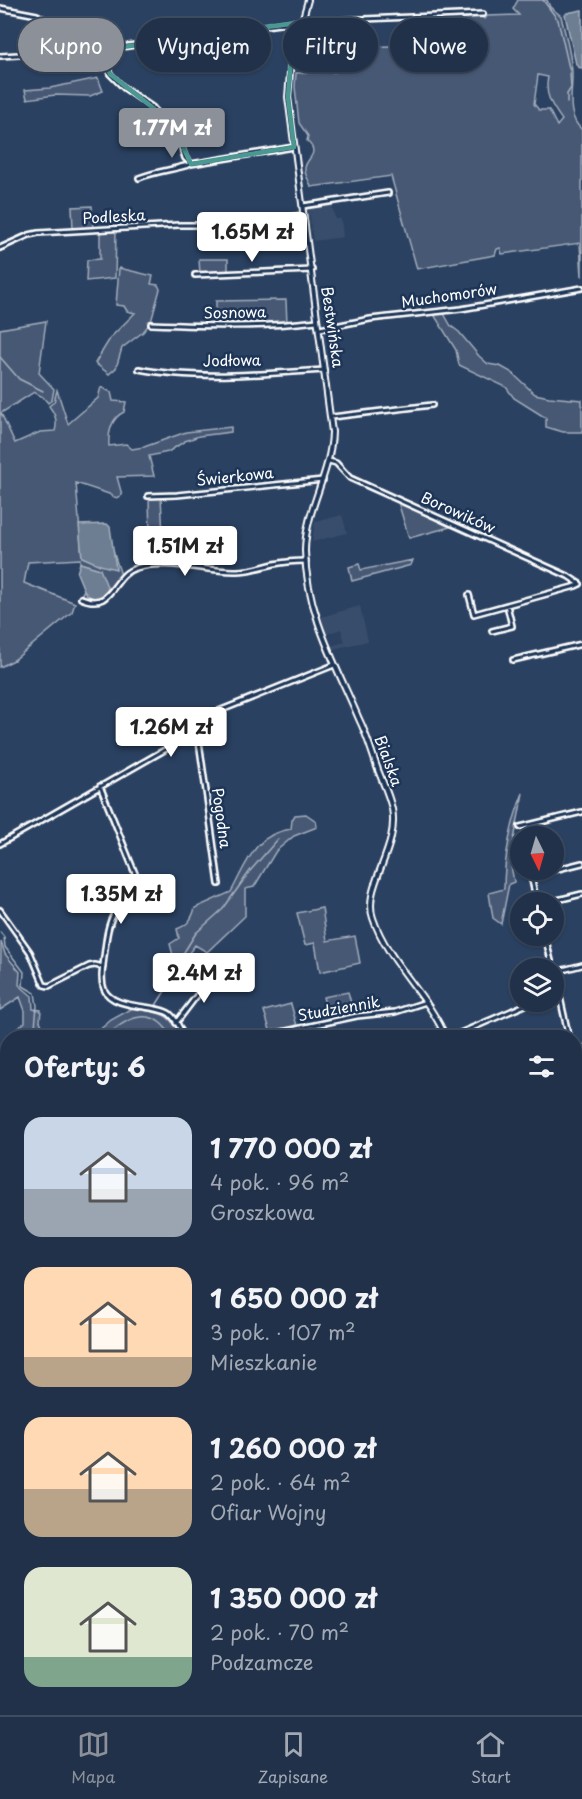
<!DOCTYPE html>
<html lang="pl">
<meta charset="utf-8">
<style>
:root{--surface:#203149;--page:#283950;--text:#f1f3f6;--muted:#a2a9b4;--line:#3d4c61;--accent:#8c9099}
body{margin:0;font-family:"Playpen Sans",sans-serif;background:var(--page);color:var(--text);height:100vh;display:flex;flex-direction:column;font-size:22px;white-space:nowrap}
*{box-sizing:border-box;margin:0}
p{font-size:20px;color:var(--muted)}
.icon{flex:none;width:33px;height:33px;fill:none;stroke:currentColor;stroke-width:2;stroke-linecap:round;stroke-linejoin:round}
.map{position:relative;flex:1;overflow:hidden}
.panel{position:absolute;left:0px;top:1030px;width:582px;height:686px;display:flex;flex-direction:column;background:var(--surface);border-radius:24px 24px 0 0;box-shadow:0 2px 4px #0004,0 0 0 2px var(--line)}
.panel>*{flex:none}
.top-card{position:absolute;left:18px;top:18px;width:546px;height:54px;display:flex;gap:12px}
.needle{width:39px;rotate:175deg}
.fabs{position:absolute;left:510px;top:826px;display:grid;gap:12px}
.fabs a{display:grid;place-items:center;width:54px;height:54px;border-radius:50%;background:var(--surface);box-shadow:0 2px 4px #0004,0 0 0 2px var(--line);font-size:30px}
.price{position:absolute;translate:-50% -51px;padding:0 14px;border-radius:6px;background:#fff;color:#222;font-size:20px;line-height:39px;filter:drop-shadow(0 2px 3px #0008)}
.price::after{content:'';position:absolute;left:50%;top:36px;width:18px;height:14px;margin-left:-9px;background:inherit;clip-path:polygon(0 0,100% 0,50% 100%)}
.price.on{background:var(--accent);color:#fff}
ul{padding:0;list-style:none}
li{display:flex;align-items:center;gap:18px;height:150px;padding:0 24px}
li span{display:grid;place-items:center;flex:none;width:168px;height:120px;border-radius:18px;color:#555}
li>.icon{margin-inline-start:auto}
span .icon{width:72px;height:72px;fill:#fffc;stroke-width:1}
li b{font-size:26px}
h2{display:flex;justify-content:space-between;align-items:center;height:72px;padding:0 24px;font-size:26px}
.tag{padding:0 21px;border-radius:27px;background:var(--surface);box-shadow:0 2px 4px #0004,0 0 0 2px var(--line);font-size:21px;line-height:54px}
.tag.on{background:var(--accent);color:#fff}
.dock{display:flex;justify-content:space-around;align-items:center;height:84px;border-top:2px solid var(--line);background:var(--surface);font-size:16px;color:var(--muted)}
.dock a{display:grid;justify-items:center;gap:3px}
.dock .on{color:var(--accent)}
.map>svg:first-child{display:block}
</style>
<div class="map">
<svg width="582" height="1715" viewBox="0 0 582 1715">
<rect width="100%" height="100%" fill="#2a4161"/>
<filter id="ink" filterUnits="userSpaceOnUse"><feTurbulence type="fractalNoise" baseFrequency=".0167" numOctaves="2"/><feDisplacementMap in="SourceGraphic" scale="12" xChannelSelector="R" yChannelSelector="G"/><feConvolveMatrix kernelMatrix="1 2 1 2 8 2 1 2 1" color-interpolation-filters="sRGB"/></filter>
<g filter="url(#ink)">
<path fill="#394e6c" d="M332,205L335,219H341L343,237L313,241L308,208Z
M342,515L347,533L312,542L315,522Z
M360,606L368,641L333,649L331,646L345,642L341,629L327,634L321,617Z
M3,1082L8,1086L7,1179L0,1178V1086Z"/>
<path fill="#465975" stroke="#a2acba" stroke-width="1.5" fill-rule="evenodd" d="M518,0H547L550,7L561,16C565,34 571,53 572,72C573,92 565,114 582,130V277L580,243L502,254L500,248L497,249L495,255L417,269L391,176L311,187C310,180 304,176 305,168C306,158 321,154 307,141L308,136L299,123L295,87L296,73L336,72L334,49L408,45L407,20H418L420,45L463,42L462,19L479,16L485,19L487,16L519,15L513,9ZM538,75L548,77C544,95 552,106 562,120L557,126L549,110H539L534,104Z
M49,24L87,43L78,58L56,45L47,51V46L40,33Z
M98,78L103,91L90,96L55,95L27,99L25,90L50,88Z
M92,206L93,228L73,229L72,207Z
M100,231H116L115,278L86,281L87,260L100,259Z
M199,259H228V273L200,274Z
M119,268L153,276L151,284L158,285L160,289L151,322L143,332L122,348L116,368L109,374L95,363L111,337L135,313L127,311L124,306L116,305Z
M286,300L287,324H216V301Z
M443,312L451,326L459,332L479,356L488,364L500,366L511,372L535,394L549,397L582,400V432H563L546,427V418L514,398L506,387L459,365L456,350L433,313Z
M46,321L39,373L54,389L52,400L48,403L43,397L34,392L1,413L15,443L40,432L55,431C58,421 55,414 49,406L54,402L57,390L68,424L98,398L101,387L111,392L113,401L126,402L124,412C111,418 108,433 109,446L126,444L132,449L144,447L186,432L231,427V432L199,436L185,441L168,452L149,456L154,476L117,477L122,495L116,498L109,494L76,483L82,557L115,568L113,551L121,575C108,587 105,613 81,595L84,590L87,595L100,569L80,563V559L28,562L24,583L75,603L72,612L14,660L0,667V329Z
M149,497H161L163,536L150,538Z
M398,502L450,527L409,538Z
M413,560L411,565L352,581L349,567L359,564L361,570Z
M523,793L510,860L514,882L509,884L501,924L493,918L489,893L504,889C504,858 511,822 523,793Z
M306,814L316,821L317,827L294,836L276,851L254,887L245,889V916L207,952L195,945L178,967L170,964L174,959L170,944L179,938L177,929C188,925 192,919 195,908L231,892C247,863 254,834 291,829L292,820L295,815Z
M322,908L327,941L355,936L360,963L320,972L315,943L305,945L297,913Z
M1,941L5,954L20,972L19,985L32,996L33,1009L41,1010L40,1021L44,1029H48L53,1035L65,1038L6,1039L25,1022V1011L20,997L0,1010Z
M348,992L354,1014L329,1020L323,997Z
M291,1004L297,1026L271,1033L264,1011Z
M133,1008C159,1013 170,1011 182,1038H97V1032L111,1020Z"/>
<path fill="#6d7d92" stroke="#a7b1be" stroke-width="1.5" d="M582,10V68L578,67L576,64L565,15L567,13Z
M107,524L110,527L116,569L100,565L82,557L79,525Z
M80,563L100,569L108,589L102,596L93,598L87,595L84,590L77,573Z"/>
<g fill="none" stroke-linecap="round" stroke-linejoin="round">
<path stroke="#a7b1be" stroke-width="1.5" d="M543,0L558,20L570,72L571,88L567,94V103
M0,357L19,379L43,391
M0,932L4,937L5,947L24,972L23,986L35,993L37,1006L35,1027L43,1038
M155,1007L165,991L181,957L196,933L223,909L250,871L278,839
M105,1038C127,1016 154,1004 172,1038
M0,1277L8,1274
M574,1632L582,1625
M347,1708L352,1715
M385,1715L391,1708"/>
<g stroke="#fff" stroke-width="8">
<path id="minor" d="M0,8L37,15L74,36L95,45L101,50L110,74L124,88L152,107L179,138L185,158L191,164L294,147
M101,50L293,22L483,14
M0,56L37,54L46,50L45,44L39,33L41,28L48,22
M139,178C156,171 174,170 191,164
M303,206L388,193
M0,248L29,235L38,233L179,225H236L303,215
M195,275L312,270
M151,324C206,326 262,328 317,321
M320,329L370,319L461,309L582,288
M139,369C195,380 266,374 324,370
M332,417L432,405
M329,461L336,463L350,478L568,576L580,584
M148,496L177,495L323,480
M469,595L474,614L576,586L580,584
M81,598C114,612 111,575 136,568C166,558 206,572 237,571C250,571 261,567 274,564C284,562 295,561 306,561
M492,631L512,626L507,605
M513,660L582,644
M196,720L219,884
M100,786L140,886C133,896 121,902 115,912C107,925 106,942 104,957C103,967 100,979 104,989C112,1010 157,1004 170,1014C177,1020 181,1030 184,1038
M520,827L582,812
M0,844L168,748C177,741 179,731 189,723L334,665
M554,870L582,863
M537,903L531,876L553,870
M545,903L582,894
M0,910L30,952L44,985L49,986L89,966L95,965L103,967
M545,936L553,969
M554,970L569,1038
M555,972L582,965
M176,1023L214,973
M254,1038L357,1016L395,1012L426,1002
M449,1038L532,1002
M0,1076L8,1083
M0,1304L8,1308
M574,1315L582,1311
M0,1427L8,1426
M263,1715L264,1708"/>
</g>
<g stroke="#fff" stroke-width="8">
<path id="tertiary" d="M308,0L291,60L288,97L332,432C331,474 305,510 305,551C306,612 336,665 359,719C367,735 372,753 378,770C383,783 389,795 392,809C400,848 362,887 373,918C388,963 428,994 446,1038
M574,1052L582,1048
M0,1200L8,1202
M325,1708L326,1715
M454,1708L455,1715"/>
</g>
<use href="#minor" stroke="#1d3557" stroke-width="3"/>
<use href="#tertiary" stroke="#1d3557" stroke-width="4"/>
</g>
</g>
<path fill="none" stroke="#4b9892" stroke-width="4.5" stroke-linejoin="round" d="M303,22L291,60L288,97L294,147L191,164L179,138L152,107L110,74L101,50Z"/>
<g text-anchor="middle" stroke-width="5" stroke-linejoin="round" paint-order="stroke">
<g font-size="15" fill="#fff" stroke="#1d3557">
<text transform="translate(114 217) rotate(-3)" y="5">Podleska</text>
<text transform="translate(449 296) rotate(-8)" y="5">Muchomorów</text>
<text transform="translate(235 313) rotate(-1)" y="5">Sosnowa</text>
<text transform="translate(332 327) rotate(82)" y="5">Bestwińska</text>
<text transform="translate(232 361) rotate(-1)" y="5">Jodłowa</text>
<text transform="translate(235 477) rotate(-6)" y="5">Świerkowa</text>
<text transform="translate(458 513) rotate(24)" y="5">Borowików</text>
<text transform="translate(388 761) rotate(70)" y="5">Bialska</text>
<text transform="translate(221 818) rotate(82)" y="5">Pogodna</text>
<text transform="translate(339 1009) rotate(-10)" y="5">Studziennik</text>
</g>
</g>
</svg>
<div class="fabs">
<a><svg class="needle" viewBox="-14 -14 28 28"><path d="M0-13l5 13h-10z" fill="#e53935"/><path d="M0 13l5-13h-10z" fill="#a2a9b4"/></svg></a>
<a><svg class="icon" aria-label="locate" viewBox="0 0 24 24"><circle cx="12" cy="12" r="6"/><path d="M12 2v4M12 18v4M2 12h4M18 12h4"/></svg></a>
<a><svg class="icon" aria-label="layers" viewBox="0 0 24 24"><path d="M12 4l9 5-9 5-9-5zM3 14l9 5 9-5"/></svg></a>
</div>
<b class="price on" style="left:172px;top:159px">1.77M zł</b>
<b class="price" style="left:252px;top:263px">1.65M zł</b>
<b class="price" style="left:185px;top:577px">1.51M zł</b>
<b class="price" style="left:171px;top:758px">1.26M zł</b>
<b class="price" style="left:121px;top:925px">1.35M zł</b>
<b class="price" style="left:204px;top:1004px">2.4M zł</b>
<div class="top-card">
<a class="tag on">Kupno</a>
<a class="tag">Wynajem</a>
<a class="tag">Filtry</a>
<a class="tag">Nowe</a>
</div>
<section class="panel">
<h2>Oferty: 6<svg class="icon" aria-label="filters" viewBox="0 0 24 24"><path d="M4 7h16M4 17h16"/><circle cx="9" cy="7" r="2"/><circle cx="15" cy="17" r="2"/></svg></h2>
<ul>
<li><span style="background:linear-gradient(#c9d6e8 60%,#9aa5b1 0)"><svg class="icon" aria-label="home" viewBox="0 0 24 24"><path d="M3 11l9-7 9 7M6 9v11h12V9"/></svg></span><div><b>1 770 000 zł</b><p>4 pok. · 96 m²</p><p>Groszkowa</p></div></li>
<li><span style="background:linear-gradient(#ffd9b3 75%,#b9a48a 0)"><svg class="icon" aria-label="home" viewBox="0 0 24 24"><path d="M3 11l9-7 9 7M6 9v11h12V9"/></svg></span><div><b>1 650 000 zł</b><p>3 pok. · 107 m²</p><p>Mieszkanie</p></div></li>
<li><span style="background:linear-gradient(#ffd9b3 60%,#b9a48a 0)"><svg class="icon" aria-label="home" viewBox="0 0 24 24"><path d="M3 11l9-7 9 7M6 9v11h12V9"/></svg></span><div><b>1 260 000 zł</b><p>2 pok. · 64 m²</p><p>Ofiar Wojny</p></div></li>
<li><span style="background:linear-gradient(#dfe7d0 75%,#7fa58c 0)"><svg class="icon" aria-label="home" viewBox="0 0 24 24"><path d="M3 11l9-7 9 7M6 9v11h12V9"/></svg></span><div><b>1 350 000 zł</b><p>2 pok. · 70 m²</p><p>Podzamcze</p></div></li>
</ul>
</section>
</div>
<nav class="dock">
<a class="on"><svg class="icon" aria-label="map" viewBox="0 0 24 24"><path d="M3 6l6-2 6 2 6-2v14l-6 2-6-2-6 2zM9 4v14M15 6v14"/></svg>Mapa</a>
<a><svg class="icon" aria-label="saved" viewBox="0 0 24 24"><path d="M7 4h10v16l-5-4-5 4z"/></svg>Zapisane</a>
<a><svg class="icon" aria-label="home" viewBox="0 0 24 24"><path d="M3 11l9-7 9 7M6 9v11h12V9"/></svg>Start</a>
</nav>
